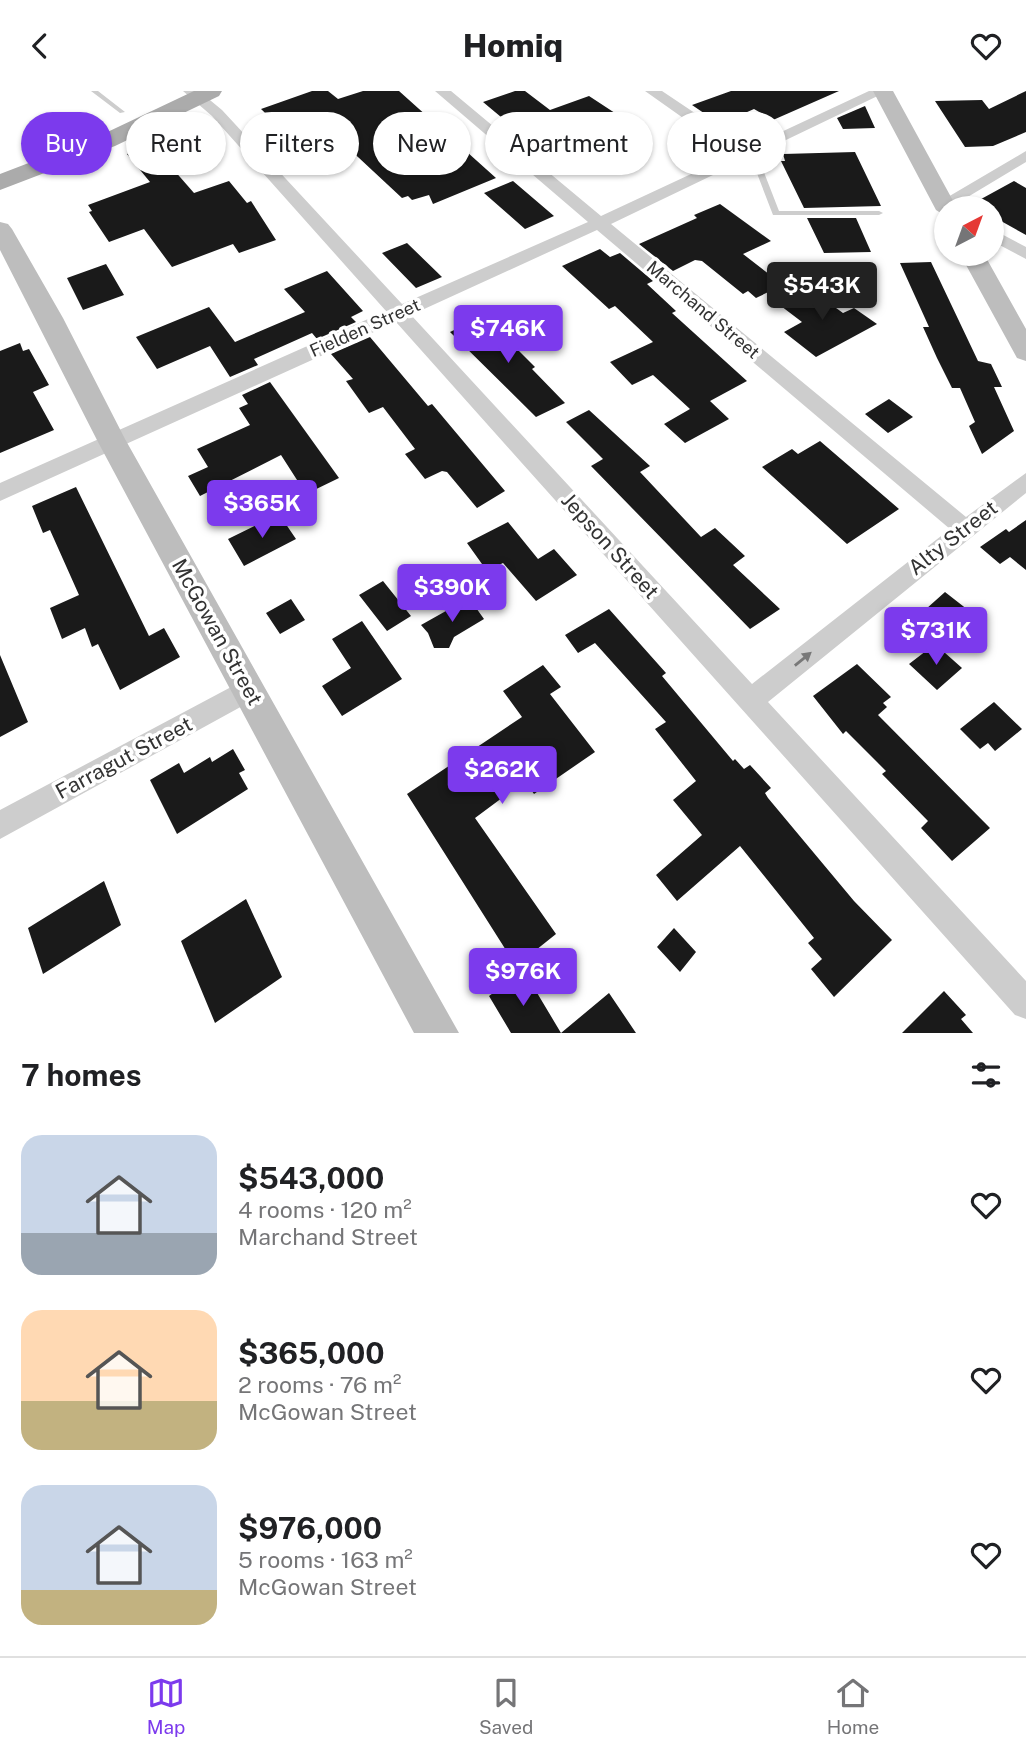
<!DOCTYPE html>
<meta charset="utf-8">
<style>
:root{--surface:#fff;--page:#f6f6f6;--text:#202124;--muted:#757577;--line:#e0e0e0;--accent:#7c3aed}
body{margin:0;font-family:"Public Sans",sans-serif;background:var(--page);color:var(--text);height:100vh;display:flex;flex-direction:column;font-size:26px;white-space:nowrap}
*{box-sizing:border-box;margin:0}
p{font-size:23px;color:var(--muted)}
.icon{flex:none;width:38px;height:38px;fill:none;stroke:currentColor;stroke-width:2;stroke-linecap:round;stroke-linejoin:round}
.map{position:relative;height:942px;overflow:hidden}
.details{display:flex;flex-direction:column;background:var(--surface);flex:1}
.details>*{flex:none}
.hud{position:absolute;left:21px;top:21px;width:985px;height:63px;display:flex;gap:14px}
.needle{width:46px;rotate:41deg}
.buttons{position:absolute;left:934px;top:105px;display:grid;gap:14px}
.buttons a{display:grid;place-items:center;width:70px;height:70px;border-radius:50%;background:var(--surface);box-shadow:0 2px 5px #0004;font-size:35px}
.price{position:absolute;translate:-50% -60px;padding:0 16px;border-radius:7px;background:var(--accent);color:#fff;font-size:23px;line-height:46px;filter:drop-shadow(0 2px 4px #0008)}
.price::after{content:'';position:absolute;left:50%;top:42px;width:21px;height:16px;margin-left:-10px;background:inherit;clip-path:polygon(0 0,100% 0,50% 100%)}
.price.on{background:#222;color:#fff}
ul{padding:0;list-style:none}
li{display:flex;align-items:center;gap:21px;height:175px;padding:0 21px}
li span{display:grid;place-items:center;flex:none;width:196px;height:140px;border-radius:21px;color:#555}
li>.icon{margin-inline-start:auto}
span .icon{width:84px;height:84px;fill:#fffc;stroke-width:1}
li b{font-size:30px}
h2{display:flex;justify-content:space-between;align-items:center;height:84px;padding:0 21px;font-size:30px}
.tag{padding:0 24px;border-radius:32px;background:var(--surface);box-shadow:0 2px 5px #0004;font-size:24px;line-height:63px}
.tag.on{background:var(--accent);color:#fff}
header{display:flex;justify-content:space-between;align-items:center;height:91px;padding:0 21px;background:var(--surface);font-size:32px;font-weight:800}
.tab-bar{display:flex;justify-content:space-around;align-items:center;height:98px;border-top:2px solid var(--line);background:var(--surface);font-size:19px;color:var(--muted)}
.tab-bar a{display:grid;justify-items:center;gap:4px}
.tab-bar .on{color:var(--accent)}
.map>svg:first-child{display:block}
</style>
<header><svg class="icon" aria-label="back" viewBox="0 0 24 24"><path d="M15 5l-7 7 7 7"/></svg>Homiq<svg class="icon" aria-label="heart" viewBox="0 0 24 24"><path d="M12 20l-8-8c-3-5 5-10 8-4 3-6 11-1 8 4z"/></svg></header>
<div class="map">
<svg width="1026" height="942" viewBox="0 0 1026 942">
<rect width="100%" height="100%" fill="#fff"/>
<path fill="#1a1a1a" d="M312,0H328L338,8L363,0H399L496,87L433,113L429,104L412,109L408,105L402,107L344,53L311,66L261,18Z
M515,0H525L550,19L589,5L650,45L617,58L624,62L575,82L519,34L513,36L483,11Z
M731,0H839L773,29L754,18L720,33L692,14Z
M1026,0V41L993,55L965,56L935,10L982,9L989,18Z
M865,15L875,37L843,38L837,27Z
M152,54L194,102L229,90L247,112L251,110L276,149L239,162L233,153L172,176L144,138L109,151L89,121L92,120L88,114L150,91L127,63Z
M855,61L881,115L804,117L781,70H785L783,63Z
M513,90L554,125L525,138L484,102Z
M1014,90L1026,97V144L992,125V117H979L972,113Z
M720,113L771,150L743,163L783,194L756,207L748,200L743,203L702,170L695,169L673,180L639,153L697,127L694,124Z
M807,127H856L871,161L824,162Z
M407,152L442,186L416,197L382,162Z
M600,158L610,166L620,162L653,190L647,193L676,220L672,222L747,290L710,310L729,328L685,352L664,333L690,318L653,284L632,294L610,271L653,251L615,215L609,218L562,175Z
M931,171L978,270L991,273L1002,296H994L1014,340L982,363L969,335L975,331L960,297H952L937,267L923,236H929L900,172Z
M106,173L124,204L83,219L67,187Z
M327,180L363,220L351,226L356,231L317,248L312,242L254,268L258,274L230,286L210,255L157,278L136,246L209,216L235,251L305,221L284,198Z
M807,196L843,222L854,217L877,233L816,266L784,241L802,231L777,212Z
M484,225L535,276L532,278L565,312L536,326L450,241Z
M370,246L428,315L432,313L505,400L477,417L447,381L442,380L425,388L405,363L415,358L383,316L369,322L346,290L353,288L331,263Z
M20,252L23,260L29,258L49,294L33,301L54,339L0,362V260Z
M270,291L339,387L306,403L281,364L200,405L188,385L208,376L197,358L250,334L239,317L248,313L242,304Z
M889,308L913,326L888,342L865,323Z
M589,319L650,375L640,381L701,446L715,437L745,465L733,474L780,518L750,538L591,375L603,368L566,331Z
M820,350L899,418L847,453L762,376L792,358L798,363Z
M76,396L149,545L164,537L180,566L120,599L98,553L92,556L85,537L62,548L50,517L79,504L50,439L43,442L32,415Z
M279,423L296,448L244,475L228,448Z
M1026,429V479L1010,466L1000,473L980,456L1006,438L1009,441Z
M508,431L538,468L554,458L577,484L536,510L503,472L487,480L467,452Z
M383,490L411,525L387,540L359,504Z
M945,501L977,526L958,544L926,518Z
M469,507L484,528L454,546L449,557H434L428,542L421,534Z
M291,508L305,529L280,543L266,522Z
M609,518L666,582L662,585L733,670L735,668L744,678L750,674L771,697L765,702L768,707L854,810L892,849L834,906L811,878L822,868L808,852L814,847L740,755L677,810L656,784L702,744L673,709L696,690L655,638L666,631L595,552L578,562L565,544Z
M362,530L402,588L342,625L322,595L351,577L332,548Z
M935,553L962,577L937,599L909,573Z
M0,564L28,631L0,646Z
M857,573L891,606L883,612L887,616L878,624L990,737L952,770L921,737L928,730L882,683L886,680L846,640L843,643L813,605Z
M543,574L561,596L550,603L595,661L534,703L525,690L475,727L556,843L516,875L407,703L522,626L503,600Z
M994,611L1022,638L995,660L988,652L980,658L960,638Z
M233,658L245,679L239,682L248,698L177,743L150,689L179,672L184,682L210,666L212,671Z
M104,790L121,834L43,883L28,837Z
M246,808L282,886L215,932L181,850Z
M674,837L696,861L680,881L657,856Z
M524,880L561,942H511L489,905Z
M944,900L966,924L961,928L973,942H902Z
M609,902L636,942H561Z"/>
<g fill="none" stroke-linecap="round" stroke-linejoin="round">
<path fill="#cdcdcd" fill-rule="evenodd" d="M91,0H98L125,21L120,22Z
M742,61H748L760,71L779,120H879L883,122L879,124H773L753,72L742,65Z"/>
<path fill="#cdcdcd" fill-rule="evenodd" d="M183,0H199L222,19L402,213L588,131L435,0H451L601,125L734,63L645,0H662L747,57L869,0H888L611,133L966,426L1026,382V402L768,611L1026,890V928L1015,924L396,231L0,410V392L386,220L212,25ZM597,139L950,438L752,593L411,224Z
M1026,60V71L956,113L959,117H947V121L936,113Z
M992,138L1026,156V168L992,150Z
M248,587L257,591L261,599L257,607L0,748V719Z"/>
<path fill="#bdbdbd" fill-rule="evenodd" d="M873,0H893L957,117H947V126L936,119Z
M0,131L8,133L12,138L63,227L125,348L459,942H414L98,351L0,159Z
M960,163H984L1026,238V270L1017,267Z"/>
<path fill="#ababab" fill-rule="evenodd" d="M194,0H222L219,5L115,55L0,99V83L99,45Z"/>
</g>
<defs><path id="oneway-solid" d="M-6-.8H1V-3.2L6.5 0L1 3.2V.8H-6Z" transform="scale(1.75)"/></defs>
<use fill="#787878" href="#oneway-solid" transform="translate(803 568) rotate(-39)"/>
<g text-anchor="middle" stroke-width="7" stroke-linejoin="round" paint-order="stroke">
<g font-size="18" fill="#333" stroke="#fff">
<text transform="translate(703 219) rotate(40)" y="6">Marchand Street</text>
<text transform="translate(365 237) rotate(-24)" y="6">Fielden Street</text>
</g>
<g font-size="21" fill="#333" stroke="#fff">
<text transform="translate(953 447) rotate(-38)" y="7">Alty Street</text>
<text transform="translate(610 455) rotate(48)" y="7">Jepson Street</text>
<text transform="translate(217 541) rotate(61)" y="7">McGowan Street</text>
<text transform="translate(124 667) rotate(-28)" y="7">Farragut Street</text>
</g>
</g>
</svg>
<div class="buttons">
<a><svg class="needle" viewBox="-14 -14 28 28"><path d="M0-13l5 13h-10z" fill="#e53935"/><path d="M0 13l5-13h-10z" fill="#757577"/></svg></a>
</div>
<b class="price on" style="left:822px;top:231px">$543K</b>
<b class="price" style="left:508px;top:274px">$746K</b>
<b class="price" style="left:262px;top:449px">$365K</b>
<b class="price" style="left:452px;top:533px">$390K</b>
<b class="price" style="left:936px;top:576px">$731K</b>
<b class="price" style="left:502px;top:715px">$262K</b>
<b class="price" style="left:523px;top:917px">$976K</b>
<div class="hud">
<a class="tag on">Buy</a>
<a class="tag">Rent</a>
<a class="tag">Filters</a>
<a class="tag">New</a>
<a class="tag">Apartment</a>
<a class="tag">House</a>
</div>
</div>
<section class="details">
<h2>7 homes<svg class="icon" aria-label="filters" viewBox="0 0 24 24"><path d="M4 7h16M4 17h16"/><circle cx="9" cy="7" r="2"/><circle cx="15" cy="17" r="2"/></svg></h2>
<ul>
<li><span style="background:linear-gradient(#c9d6e8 70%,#9aa5b1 0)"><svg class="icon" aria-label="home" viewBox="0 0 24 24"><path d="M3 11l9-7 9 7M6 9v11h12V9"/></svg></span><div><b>$543,000</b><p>4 rooms · 120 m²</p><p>Marchand Street</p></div><svg class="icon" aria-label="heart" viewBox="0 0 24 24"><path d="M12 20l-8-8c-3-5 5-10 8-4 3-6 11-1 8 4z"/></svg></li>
<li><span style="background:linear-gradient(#ffd9b3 65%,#c2b280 0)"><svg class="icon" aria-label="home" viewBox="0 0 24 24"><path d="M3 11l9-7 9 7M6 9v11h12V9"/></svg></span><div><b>$365,000</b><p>2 rooms · 76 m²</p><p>McGowan Street</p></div><svg class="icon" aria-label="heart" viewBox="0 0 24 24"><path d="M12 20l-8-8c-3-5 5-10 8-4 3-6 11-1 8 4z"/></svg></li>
<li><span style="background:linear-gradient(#c9d6e8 75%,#c2b280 0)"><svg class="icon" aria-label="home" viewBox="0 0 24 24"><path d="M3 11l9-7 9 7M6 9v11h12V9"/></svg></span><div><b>$976,000</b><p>5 rooms · 163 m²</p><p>McGowan Street</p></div><svg class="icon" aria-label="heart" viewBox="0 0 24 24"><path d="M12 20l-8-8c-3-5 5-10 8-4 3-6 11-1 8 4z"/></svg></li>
</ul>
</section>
<nav class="tab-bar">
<a class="on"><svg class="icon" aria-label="map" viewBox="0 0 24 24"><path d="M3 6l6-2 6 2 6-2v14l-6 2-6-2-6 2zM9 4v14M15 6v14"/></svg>Map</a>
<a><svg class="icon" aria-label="saved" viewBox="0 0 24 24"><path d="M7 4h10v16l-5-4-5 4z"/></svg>Saved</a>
<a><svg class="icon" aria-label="home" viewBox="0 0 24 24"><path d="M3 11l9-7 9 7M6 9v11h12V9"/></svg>Home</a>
</nav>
